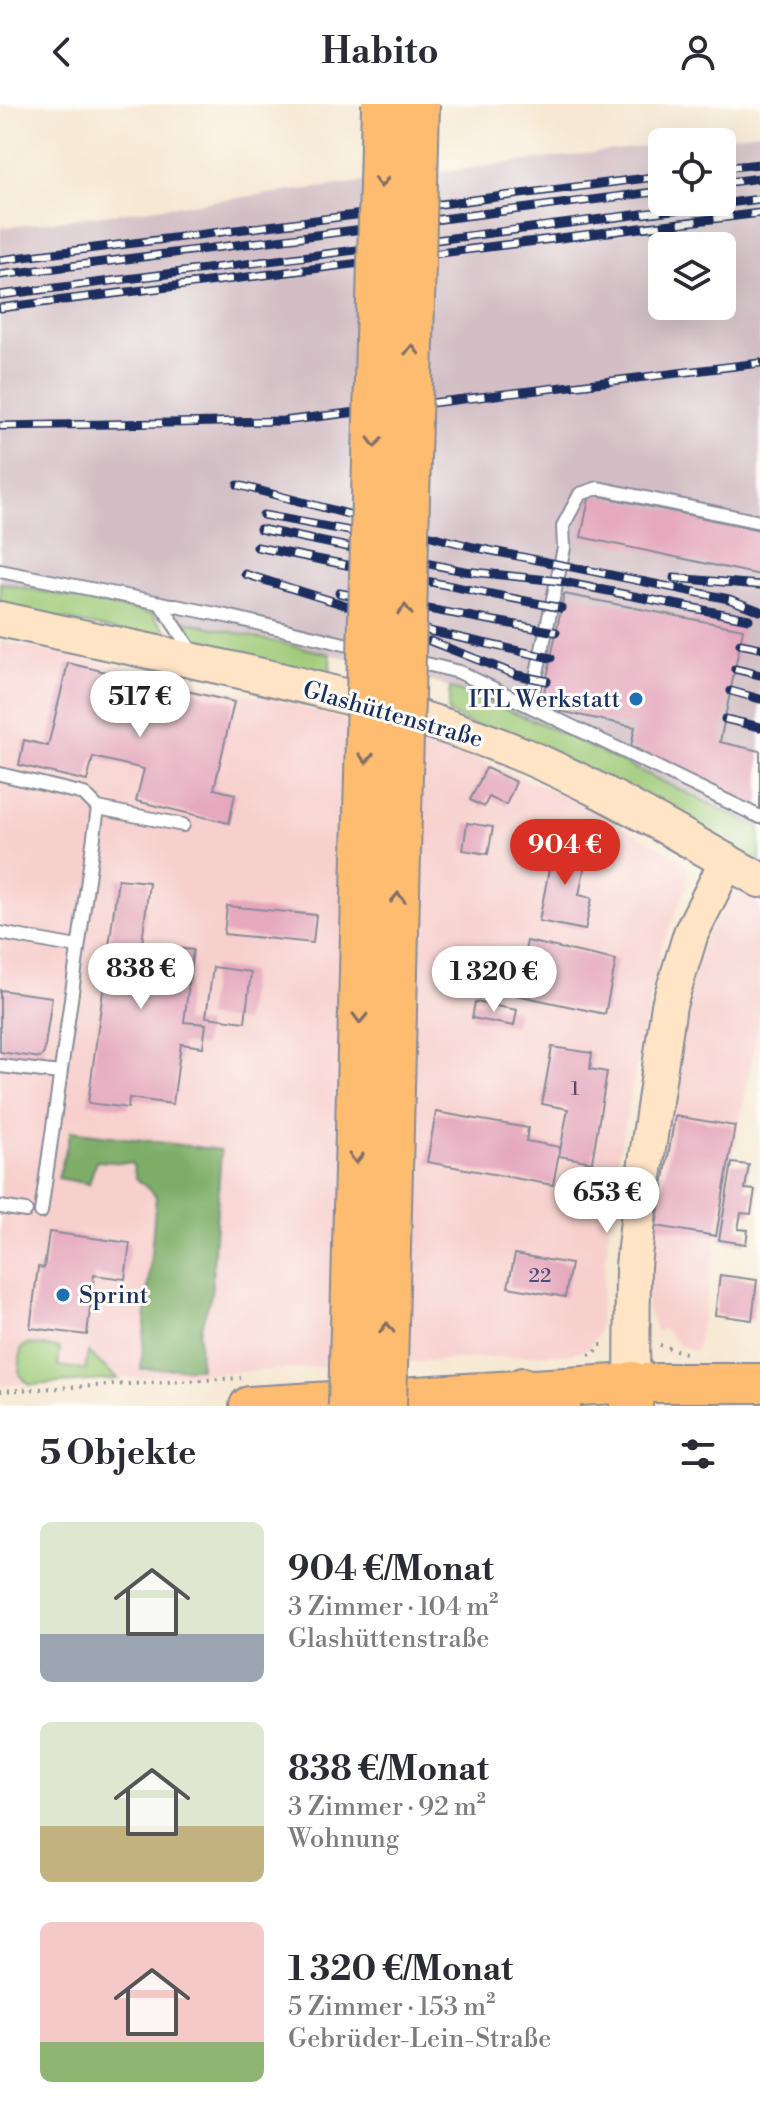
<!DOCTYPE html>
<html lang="de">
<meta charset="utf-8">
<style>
:root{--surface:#fff;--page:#f7f7f7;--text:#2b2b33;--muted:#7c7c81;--accent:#d93025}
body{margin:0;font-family:"Libre Bodoni",serif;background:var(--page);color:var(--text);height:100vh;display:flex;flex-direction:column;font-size:30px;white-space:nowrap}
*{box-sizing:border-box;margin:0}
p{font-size:26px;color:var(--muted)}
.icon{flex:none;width:44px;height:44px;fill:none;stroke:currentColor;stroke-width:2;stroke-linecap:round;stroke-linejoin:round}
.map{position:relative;height:1302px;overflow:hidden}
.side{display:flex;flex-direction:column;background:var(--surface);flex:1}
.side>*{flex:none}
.fabs{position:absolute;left:648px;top:24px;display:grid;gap:16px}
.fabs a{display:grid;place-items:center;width:88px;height:88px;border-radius:12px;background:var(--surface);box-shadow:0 8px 32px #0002;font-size:40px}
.price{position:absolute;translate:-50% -68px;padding:0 18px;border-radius:28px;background:#fff;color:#222;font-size:26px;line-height:52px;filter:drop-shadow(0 2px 4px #0008)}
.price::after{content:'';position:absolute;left:50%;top:48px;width:24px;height:18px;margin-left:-12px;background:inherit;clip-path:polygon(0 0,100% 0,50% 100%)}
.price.current{background:var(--accent);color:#fff}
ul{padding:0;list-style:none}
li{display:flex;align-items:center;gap:24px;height:200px;padding:0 40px}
li span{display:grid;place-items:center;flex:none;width:224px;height:160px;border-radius:12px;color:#555}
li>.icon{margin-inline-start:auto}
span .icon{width:96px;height:96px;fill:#fffc;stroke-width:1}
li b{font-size:34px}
h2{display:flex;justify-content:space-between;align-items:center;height:96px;padding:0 40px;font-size:34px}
header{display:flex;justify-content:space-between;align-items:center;height:104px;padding:0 40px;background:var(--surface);font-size:36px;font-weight:700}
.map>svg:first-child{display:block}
</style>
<header><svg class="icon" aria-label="back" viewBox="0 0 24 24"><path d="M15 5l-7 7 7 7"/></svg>Habito<svg class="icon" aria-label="person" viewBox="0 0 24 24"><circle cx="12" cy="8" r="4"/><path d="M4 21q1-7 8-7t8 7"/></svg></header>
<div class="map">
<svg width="760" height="1302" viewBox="0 0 760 1302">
<rect width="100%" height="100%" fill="#fdfcf7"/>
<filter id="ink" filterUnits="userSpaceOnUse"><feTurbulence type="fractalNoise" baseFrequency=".0125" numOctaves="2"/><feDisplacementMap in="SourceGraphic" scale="16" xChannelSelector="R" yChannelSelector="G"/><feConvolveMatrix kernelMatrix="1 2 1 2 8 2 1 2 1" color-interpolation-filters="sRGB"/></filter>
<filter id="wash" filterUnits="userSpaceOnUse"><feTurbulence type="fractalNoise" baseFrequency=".006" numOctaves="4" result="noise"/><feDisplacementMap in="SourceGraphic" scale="32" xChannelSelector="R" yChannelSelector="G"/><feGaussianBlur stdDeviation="1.8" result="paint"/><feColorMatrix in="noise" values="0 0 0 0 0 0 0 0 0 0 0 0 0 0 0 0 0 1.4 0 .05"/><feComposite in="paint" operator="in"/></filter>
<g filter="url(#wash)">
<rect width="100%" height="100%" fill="#f6e8d2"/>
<path fill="#f7d0ce" d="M0,537L277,596L463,649L585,701L681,755L688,764L687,782L661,844L649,899L614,1073L598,1230L588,1245L573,1249L0,1281Z
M735,788L760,796V911L696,1248L680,1242L664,1225L657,1228L647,1206L644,1180L693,854L728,792Z"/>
<path fill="#d2bec4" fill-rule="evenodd" d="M760,28V724L537,618L440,580L287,538L0,479V124L662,40V98H722V38H678ZM662,142H722V202H662Z"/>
<path fill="#9dc976" stroke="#5c7c6a" stroke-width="2" d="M0,479L152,510L178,539L0,502Z
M179,516L330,550L331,578L202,548Z
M450,584L537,618L760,724V759L448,609Z
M27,1240L60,1244L58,1262L85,1266L88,1248L118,1275L30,1281L19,1270L21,1245Z"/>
<path fill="#7ead67" stroke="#4c6e62" stroke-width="2" d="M71,1027L221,1046L211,1191L199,1229L200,1264L141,1265L156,1092L136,1074L132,1059L96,1057L89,1080L58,1074Z"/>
<g id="blocks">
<path fill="#e5a8bd" d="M590,390L760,426V471L581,433Z
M564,490L743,525L720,638L760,647V710L631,642L635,623L541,603Z
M68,559L234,598L214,685L235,690L229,719L136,697L144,665L93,653L87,677L19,661L24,636L48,642Z
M486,664L516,678L506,701L489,693L484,703L470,696Z
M467,719L493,723L488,750L463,746Z
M547,737L588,746L579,791L592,794L585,826L539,817L550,760L542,758Z
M118,775L149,778L142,840L193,846L184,918L206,920L203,943L181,940L173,1000L129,994L128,1004L88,999Z
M227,802L316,811L313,839L224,830Z
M527,837L616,856L605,910L516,891Z
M213,863L251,868L245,918L206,913Z
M0,886L52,893L44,949L40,954L0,948Z
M475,898L517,906L514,922L472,914Z
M552,943L592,949L590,965L607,968L592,1058L559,1052L568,1005L542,1000Z
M436,1008L528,1024L526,1037L560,1043L553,1081L427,1058Z
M675,1012L735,1022L716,1132L656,1122Z
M732,1059L749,1061L745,1085L755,1086L751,1110L741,1109L738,1125L748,1126L746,1140L719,1136Z
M49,1128L130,1139L125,1175L94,1171L87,1231L30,1224L38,1163L44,1164Z
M515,1150L571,1160L565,1193L508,1183Z
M720,1171L757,1176L752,1216L715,1211Z"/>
</g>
</g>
<g filter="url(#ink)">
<use href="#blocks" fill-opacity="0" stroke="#888c98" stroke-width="2"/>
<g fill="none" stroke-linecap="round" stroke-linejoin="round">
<g stroke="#888c98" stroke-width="16">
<path id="lane" d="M0,467L231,513L365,545
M160,499L194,551
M410,556L459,568L760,713
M530,601L564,444L563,422L580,390L598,384L760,418
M0,670L84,690L98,704
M0,829L77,843
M0,962L60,969
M0,1103L26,1107
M41,1108L98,704L183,721"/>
</g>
<g stroke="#888c98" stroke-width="38">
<path id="secondary" d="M0,515C166,553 342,581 501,642C592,677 675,729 760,776
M632,1279L633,1162L639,1107L669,901L691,829L727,757"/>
</g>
<g stroke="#888c98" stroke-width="42">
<path id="primary" d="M249,1302L632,1279H760"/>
</g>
<g stroke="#888c98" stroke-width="46">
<path id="highway" d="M523,1285L559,1302
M631,1302L632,1279"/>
</g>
<path stroke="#888c98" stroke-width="4" stroke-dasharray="2 6" stroke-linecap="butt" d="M660,1241L685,1249
M589,1251L595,1249L600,1241H607
M0,1287L241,1274"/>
<use href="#lane" stroke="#fff" stroke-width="12"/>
<use href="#secondary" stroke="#ffe4c6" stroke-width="34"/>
<use href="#primary" stroke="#febc70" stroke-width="38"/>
<use href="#highway" stroke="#febc70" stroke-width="42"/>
<g stroke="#1b2f5e" stroke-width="9">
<path id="rail" d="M722,64L760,60
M722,79L760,74
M0,156L662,72
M0,171L662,87
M0,191L760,95
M0,204L760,109
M0,322L283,317L760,259
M238,381L473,443L729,495L760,507
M263,411L404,437
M260,425L464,467L558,477L749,515
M257,443L561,504
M245,470L429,527L551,554
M674,474L760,481
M339,489L556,528
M430,537L517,571L547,577
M740,540L760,544
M735,565L760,571
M731,587L760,595
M725,615L760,623"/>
</g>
<use href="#rail" stroke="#fdfcf7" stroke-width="6" stroke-dasharray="18" stroke-linecap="butt"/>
<g stroke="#888c98" stroke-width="46" stroke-linecap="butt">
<path id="highway-bridge" d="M350,1302L383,0
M385,1302L418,0"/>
</g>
<use href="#highway-bridge" stroke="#febc70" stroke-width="42"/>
</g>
<defs><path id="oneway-chevron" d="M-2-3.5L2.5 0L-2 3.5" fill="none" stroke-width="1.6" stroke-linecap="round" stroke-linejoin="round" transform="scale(2)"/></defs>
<g stroke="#816e66">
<use href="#oneway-chevron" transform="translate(381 78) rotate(91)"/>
<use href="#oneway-chevron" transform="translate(412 246) rotate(-89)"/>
<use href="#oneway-chevron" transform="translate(375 338) rotate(91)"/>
<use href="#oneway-chevron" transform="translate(405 506) rotate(-89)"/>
<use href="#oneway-chevron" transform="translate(366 654) rotate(91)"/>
<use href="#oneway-chevron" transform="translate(398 794) rotate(-89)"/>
<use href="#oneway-chevron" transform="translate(360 914) rotate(91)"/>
<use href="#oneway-chevron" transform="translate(356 1054) rotate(91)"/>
<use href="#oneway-chevron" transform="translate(387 1224) rotate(-89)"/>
</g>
</g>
<g fill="#1f6fb2" stroke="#fdfcf7" stroke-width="3">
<circle cx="636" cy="595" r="8"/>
<circle cx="63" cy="1191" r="8"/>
</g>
<g text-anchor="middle" stroke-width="6" stroke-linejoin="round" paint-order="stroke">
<g font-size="20" fill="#4e4d76">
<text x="575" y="991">1</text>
<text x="540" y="1178">22</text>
</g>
<g font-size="24" fill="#1b2f5e" stroke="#fdfcf7" text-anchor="end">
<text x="620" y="603">ITL Werkstatt</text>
<text x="79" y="1199" text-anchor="start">Sprint</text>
</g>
<g font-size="24" fill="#1b2f5e" stroke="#fdfcf7">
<text transform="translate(393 610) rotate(16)" y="8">Glashüttenstraße</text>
</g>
</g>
</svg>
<div class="fabs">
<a><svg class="icon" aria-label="locate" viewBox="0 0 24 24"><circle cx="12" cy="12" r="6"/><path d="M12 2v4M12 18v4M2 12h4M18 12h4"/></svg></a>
<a><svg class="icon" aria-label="layers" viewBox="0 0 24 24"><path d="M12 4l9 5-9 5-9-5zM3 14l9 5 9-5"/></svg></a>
</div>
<b class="price" style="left:140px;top:635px">517 €</b>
<b class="price current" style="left:565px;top:783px">904 €</b>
<b class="price" style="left:141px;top:907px">838 €</b>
<b class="price" style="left:494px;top:910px">1 320 €</b>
<b class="price" style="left:607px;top:1131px">653 €</b>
</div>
<section class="side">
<h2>5 Objekte<svg class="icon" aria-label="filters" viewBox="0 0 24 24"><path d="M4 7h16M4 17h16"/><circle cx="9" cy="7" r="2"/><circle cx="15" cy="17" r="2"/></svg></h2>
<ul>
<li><span style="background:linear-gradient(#dfe7d0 70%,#9aa5b1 0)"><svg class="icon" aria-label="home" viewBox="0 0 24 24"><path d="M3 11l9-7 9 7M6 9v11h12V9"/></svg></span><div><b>904 €/Monat</b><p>3 Zimmer · 104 m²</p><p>Glashüttenstraße</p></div></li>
<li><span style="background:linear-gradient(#dfe7d0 65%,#c2b280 0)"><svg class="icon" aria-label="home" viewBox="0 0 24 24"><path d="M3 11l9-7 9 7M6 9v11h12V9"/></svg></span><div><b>838 €/Monat</b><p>3 Zimmer · 92 m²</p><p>Wohnung</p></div></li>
<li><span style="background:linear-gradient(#f6c9c9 75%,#8fb573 0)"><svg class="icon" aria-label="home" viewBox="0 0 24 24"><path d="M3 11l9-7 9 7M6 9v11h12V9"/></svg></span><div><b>1 320 €/Monat</b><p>5 Zimmer · 153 m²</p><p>Gebrüder-Lein-Straße</p></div></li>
</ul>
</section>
